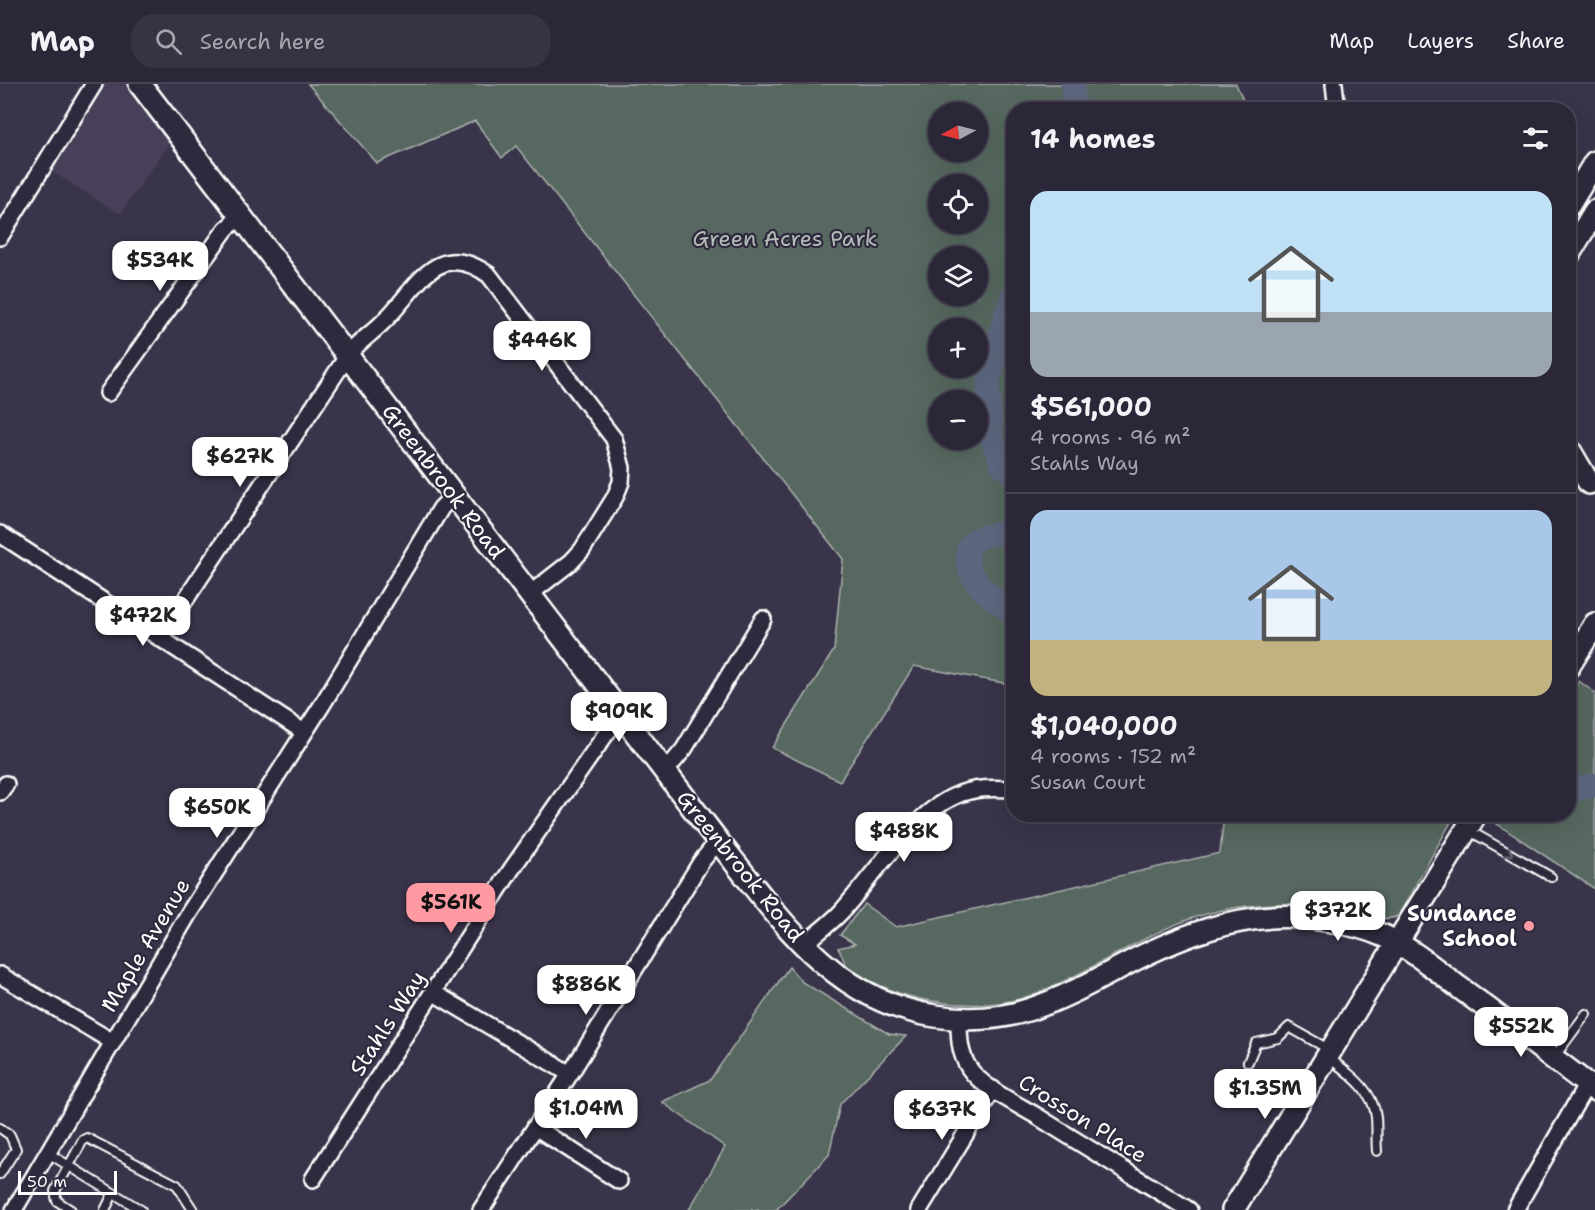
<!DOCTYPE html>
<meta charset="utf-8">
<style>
:root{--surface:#2c2738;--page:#383343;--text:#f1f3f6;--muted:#a6a5ae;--line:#484453;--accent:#ff9aa2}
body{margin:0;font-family:"Shantell Sans",sans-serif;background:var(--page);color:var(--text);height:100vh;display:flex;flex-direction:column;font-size:22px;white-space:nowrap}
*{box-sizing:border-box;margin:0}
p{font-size:20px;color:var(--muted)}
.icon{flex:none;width:33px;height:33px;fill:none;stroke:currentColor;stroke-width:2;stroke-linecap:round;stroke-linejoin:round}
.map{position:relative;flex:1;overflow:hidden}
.sheet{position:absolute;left:1006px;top:18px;width:570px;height:720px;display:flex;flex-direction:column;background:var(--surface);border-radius:24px;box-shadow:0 6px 24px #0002,0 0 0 2px var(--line)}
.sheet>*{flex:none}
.needle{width:39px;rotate:263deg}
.buttons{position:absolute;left:928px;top:18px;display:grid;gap:12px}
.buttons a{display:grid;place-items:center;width:60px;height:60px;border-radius:50%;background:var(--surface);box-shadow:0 6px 24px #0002,0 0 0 2px var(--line);font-size:30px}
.scale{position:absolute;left:18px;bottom:15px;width:99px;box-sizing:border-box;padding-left:6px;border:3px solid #fff;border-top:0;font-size:16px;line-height:21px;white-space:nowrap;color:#fff;-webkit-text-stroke:4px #2f2a3d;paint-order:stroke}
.price{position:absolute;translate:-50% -51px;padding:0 14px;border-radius:12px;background:#fff;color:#222;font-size:20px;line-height:39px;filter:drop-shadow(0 2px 3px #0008)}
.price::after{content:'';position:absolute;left:50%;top:36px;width:18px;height:14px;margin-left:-9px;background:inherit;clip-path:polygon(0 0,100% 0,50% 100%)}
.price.selected{background:var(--accent);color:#111}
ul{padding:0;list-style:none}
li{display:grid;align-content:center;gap:12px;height:318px;padding:0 24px}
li+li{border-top:2px solid var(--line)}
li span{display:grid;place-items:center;height:186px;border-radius:18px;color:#555}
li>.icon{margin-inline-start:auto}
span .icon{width:108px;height:108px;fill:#fffc;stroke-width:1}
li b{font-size:26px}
h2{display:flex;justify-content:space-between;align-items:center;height:72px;padding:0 24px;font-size:26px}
header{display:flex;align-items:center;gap:36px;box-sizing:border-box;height:84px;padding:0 30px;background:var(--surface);border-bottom:2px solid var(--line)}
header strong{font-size:28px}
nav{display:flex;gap:33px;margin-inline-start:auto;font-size:21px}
.search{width:420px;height:54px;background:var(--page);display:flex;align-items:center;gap:15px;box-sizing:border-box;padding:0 21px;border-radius:24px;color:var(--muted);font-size:22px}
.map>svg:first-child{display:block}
</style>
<header>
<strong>Map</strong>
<div class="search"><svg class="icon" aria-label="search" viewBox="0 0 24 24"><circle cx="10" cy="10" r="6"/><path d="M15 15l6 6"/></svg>Search here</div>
<nav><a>Map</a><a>Layers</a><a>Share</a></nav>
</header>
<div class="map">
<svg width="1595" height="1126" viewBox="0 0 1595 1126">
<rect width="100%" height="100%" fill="#3a344a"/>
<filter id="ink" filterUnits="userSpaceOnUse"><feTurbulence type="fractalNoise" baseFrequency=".0167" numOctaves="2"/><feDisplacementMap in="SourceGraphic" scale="12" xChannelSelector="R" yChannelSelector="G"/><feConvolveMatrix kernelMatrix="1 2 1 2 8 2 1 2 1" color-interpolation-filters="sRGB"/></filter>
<g filter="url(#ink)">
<path fill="#474159" d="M104,0H125L170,59L120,130L52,88Z"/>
<path fill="#57675f" stroke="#abb3af" stroke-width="1.5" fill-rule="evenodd" d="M308,0H1236L1244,18L1234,26H1014V601L914,582L840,697L772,664L834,566L843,475L516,62L502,74L475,37L377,79ZM978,28V68H939V28ZM978,100V140H939V100ZM978,172V212H939V172ZM978,244V284H939V244ZM978,316V356H939V316Z
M1579,597L1595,609V805L1488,734L1490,730H1569V612Z
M1224,731H1455L1398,832C1379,841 1332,824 1309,821C1280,819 1251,820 1223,826C1154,839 1097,887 1032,911C1005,921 975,922 946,919C927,917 911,914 893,907C883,902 856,893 849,884C844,879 842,870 838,864L855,860L840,851L864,820L896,843L1220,769Z
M789,883L802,898L889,950L906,952L840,1020L829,1071L776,1126H689L725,1063L662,1018L710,996Z"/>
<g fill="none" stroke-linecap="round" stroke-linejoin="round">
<path stroke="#5c667e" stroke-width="24" d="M1073,0L1074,26
M1014,209L1001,246L988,301L991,353L1003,382L1014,389
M1014,449C995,449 962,450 968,478C969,483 969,487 972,491C981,506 996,516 1009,526L1014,528
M1569,707L1595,701"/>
<g stroke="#fff" stroke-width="12">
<path id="lane" d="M1468,746L1551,793
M1555,972L1586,930
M1328,973C1348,989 1373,1005 1376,1033C1377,1044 1376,1056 1377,1067
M1248,978L1256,959L1278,954L1289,943L1330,966
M0,1044L10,1051L16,1065L0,1090
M48,1069L141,1126
M71,1126L57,1117L55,1107L83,1056L87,1054L177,1101L193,1126
M105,1126L113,1110"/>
</g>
<g stroke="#fff" stroke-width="20">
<path id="street" d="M1334,0L1337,26
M0,153L94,0
M108,309L226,145L241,132
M0,450L304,648
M160,554L348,271C359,257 373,249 385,236C417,205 436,153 489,191L614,355L622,384L621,398L615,413L582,466L571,478L530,510
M665,688L684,665L763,535
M0,708L6,700
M803,861C816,850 831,839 842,827C873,792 913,730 955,712C974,703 994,704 1014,705
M0,891L113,958
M434,909L570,990
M959,935C959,951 959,969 969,984C982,1004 1019,1021 1040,1034C1089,1065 1139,1095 1189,1126
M535,1043L619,1097
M313,1095L511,786L608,647L622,631
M14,1126L189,829L322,621L441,424L454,411
M481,1126L570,990L701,778L718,757
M919,1126L993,1005
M1515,1126L1587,1000"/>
</g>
<g stroke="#fff" stroke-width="26">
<path id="secondary" d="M140,0L718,757C778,832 832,917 935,932C967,937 1001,935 1031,925C1068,913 1103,892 1138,874C1197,845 1258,824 1325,836C1345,839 1366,844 1384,852C1412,865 1436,886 1460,904C1505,937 1550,972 1595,1006
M1569,121L1595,78
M1569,170L1595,127
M1569,365L1589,399
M1569,582L1595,540
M1233,1126L1476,730"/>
</g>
<use href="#lane" stroke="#2f2a3d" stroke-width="8"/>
<use href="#street" stroke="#2f2a3d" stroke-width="15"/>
<use href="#secondary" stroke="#2f2a3d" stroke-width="21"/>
</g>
<defs><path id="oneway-chevron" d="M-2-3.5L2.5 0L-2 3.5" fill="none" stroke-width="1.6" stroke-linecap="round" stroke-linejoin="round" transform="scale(1.5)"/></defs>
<use stroke="#6d6a77" href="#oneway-chevron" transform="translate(1509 769) rotate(29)"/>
</g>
<circle fill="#ff9aa2" stroke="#2f2a3d" stroke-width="2" cx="1529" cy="842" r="6"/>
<g text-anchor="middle" stroke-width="4.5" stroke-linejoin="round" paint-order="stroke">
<g font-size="22" fill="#b3bbb7" stroke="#2f2a3d">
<text x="785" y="162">Green Acres Park</text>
</g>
<g font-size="22" fill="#fff" stroke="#2f2a3d">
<text transform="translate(444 397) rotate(53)" y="8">Greenbrook Road</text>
<text transform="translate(741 782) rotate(51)" y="8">Greenbrook Road</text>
<text transform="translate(145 861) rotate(-59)" y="8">Maple Avenue</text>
<text transform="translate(387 939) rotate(-57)" y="8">Stahls Way</text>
<text transform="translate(1083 1034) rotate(32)" y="8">Crosson Place</text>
</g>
<g font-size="22" font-weight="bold" fill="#fff" stroke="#2f2a3d" text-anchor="end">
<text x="1517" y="837">Sundance<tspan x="1517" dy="25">School</tspan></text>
</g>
</g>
</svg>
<div class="buttons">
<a><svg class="needle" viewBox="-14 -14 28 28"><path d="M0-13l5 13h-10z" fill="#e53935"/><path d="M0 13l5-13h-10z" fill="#a6a5ae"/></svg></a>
<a><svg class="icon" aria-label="locate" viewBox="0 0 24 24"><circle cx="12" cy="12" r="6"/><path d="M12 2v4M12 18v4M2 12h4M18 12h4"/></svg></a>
<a><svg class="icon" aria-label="layers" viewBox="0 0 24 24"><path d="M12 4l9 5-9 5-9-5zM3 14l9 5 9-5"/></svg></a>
<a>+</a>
<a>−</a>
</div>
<div class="scale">50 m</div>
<b class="price" style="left:160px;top:208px">$534K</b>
<b class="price" style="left:542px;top:288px">$446K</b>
<b class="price" style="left:240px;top:404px">$627K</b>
<b class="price" style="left:143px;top:563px">$472K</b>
<b class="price" style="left:619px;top:659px">$909K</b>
<b class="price" style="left:217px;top:755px">$650K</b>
<b class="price" style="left:904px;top:779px">$488K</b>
<b class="price selected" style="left:451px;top:850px">$561K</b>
<b class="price" style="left:1338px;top:858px">$372K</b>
<b class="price" style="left:586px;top:932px">$886K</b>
<b class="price" style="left:1521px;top:974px">$552K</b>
<b class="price" style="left:1265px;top:1036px">$1.35M</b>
<b class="price" style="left:586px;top:1056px">$1.04M</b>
<b class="price" style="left:942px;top:1057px">$637K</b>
<section class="sheet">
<h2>14 homes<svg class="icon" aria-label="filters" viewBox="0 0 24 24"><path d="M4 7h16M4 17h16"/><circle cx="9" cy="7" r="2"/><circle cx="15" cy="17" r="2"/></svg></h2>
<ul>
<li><span style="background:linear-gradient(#bfe0f5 65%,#9aa5b1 0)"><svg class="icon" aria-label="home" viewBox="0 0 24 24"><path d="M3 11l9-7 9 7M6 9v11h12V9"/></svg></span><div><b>$561,000</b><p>4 rooms · 96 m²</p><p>Stahls Way</p></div></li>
<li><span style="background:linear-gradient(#a9c7e8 70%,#c2b280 0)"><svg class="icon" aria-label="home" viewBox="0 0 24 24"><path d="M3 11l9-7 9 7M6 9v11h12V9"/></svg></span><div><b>$1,040,000</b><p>4 rooms · 152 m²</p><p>Susan Court</p></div></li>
</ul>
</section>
</div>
